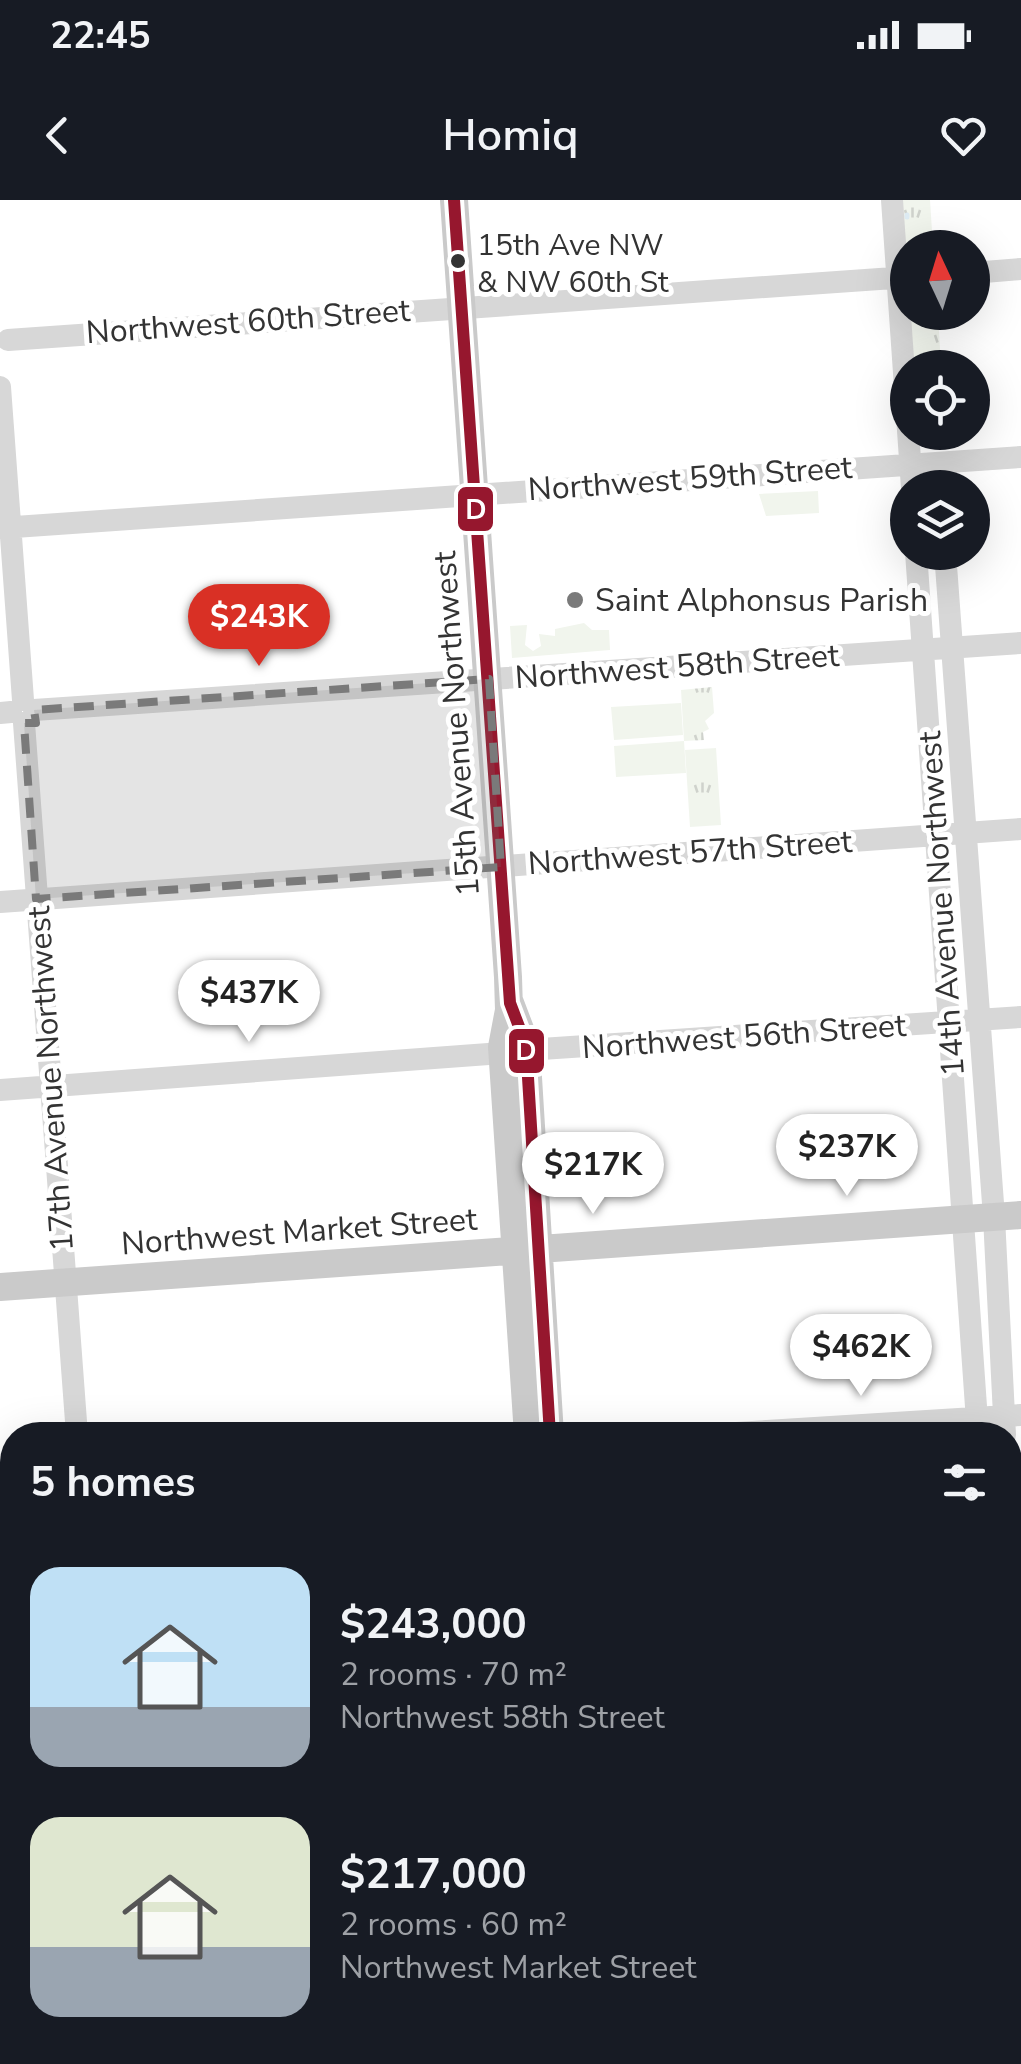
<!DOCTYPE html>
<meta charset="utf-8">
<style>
:root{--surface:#171b24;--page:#242831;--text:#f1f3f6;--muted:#9ea1a6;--accent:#d93025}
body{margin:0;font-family:"Nunito Sans",sans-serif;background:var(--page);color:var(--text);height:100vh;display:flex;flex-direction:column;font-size:38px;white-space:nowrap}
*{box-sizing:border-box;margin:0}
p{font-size:32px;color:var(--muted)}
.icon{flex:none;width:55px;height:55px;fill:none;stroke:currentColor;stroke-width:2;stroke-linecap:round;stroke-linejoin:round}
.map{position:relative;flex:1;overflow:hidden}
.drawer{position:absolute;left:0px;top:1222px;width:1022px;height:642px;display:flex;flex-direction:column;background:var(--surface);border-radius:40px 40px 0 0;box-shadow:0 10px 40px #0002}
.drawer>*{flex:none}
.needle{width:65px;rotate:356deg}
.tools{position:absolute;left:890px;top:30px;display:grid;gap:20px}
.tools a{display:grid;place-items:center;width:100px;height:100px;border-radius:50%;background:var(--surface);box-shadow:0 10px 40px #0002;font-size:50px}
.price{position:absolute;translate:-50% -85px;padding:0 22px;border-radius:35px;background:#fff;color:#222;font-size:32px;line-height:65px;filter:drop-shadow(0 2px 5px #0008)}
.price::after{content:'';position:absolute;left:50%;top:60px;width:30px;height:22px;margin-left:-15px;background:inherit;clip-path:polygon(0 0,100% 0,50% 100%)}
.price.active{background:var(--accent);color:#fff}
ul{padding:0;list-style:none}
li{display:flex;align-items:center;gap:30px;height:250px;padding:0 30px}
li span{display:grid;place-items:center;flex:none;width:280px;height:200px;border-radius:30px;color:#555}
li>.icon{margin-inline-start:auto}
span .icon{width:120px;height:120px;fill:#fffc;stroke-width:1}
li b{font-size:42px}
h2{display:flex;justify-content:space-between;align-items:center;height:120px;padding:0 30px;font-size:42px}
.status{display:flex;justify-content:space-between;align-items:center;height:70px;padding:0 50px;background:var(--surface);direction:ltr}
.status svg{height:28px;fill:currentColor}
header{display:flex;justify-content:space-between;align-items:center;height:130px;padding:0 30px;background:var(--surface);font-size:45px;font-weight:600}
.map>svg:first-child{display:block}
</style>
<div class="status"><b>22:45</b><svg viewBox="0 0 49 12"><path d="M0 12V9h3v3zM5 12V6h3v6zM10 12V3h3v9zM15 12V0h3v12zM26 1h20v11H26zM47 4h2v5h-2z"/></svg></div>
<header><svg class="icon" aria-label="back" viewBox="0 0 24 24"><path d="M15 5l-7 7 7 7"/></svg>Homiq<svg class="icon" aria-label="heart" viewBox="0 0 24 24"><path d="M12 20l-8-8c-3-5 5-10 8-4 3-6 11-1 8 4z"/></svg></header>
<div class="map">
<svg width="1021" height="1864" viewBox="0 0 1021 1864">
<defs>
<pattern id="park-tufts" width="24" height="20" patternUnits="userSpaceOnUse" patternTransform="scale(2.5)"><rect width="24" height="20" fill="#f1f5ed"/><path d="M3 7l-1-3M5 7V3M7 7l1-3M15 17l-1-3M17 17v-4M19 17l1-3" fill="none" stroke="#cfd2cc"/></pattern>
</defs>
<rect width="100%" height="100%" fill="#fff"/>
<path fill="#f1f5ed" d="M818,291L819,313L766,316L759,294Z
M584,423L592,430H609L610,450L512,458L510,426L527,425L525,445L533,451L541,446L539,434L555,436V429Z
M681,503L683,535L614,540L611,507Z
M684,541L686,573L616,577L614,546Z"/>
<path fill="url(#park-tufts)" d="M897,0H930L933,47L908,48L907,65Z
M908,112L938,113L941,167H909Z
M712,487L714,513L705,521L709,529L703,532L704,540L684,541L681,490Z
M716,548L721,625L690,627L685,550Z"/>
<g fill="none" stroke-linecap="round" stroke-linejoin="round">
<path stroke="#ddebf3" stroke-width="5" d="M907,15V17
M917,167V168"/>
<path stroke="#d7d7d7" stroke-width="22" d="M892,0L912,288
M972,73L1021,69
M8,140L908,77
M0,187L23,500
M0,328L1021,257
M916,352L978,1235
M945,352L994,1017L1005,1235
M34,510L1021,443
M0,513L11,512
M24,523L77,1235
M0,702L1021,629
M526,850L1021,817
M0,890L502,853
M704,1235L1021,1215
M0,1297L12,1311
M1010,1310L1021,1468
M0,1587L12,1601
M1010,1589L1021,1588
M0,1671L12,1660
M1010,1681L1021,1836
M119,1852V1864
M0,1858L6,1864"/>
<path stroke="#cacaca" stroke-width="28" d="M454,0L508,777L509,810L502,847L528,1235
M510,803L526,845L550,1235
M0,1087L1021,1015
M570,1852L571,1864"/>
<g stroke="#fff" stroke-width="20">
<path id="bus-1" d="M454,0L510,803L526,845L550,1235"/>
</g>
<use href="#bus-1" stroke="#96172e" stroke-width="12"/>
</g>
<path fill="#7a7a7a" fill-opacity="0.2" stroke="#7a7a7a" stroke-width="8" stroke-dasharray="20 12" stroke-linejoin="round" d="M489,479L501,667L36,699L24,523H36L34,510Z"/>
<circle fill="#333" stroke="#fff" stroke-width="4" cx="458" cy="61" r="9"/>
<circle fill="#7a7a7a" stroke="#fff" stroke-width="4" cx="575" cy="400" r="10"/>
<g text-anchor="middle" stroke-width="10" stroke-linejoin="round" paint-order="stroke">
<g font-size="30" fill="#333" stroke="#fff" text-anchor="start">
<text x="477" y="55">15th Ave NW<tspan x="477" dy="37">&amp; NW 60th St</tspan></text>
</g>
<g font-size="32" fill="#333" stroke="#fff">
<text transform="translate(248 121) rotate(-4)" y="11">Northwest 60th Street</text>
<text transform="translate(690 278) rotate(-4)" y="11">Northwest 59th Street</text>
<text transform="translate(677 466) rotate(-4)" y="11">Northwest 58th Street</text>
<text transform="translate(456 524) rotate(-94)" y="11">15th Avenue Northwest</text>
<text transform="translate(690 652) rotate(-4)" y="11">Northwest 57th Street</text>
<text transform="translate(941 704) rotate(-94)" y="11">14th Avenue Northwest</text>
<text transform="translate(744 836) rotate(-4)" y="11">Northwest 56th Street</text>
<text transform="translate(50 879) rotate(-94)" y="11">17th Avenue Northwest</text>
<text transform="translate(299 1031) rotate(-4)" y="11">Northwest Market Street</text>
</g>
<g font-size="32" fill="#333" stroke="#fff" text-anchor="start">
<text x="595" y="411">Saint Alphonsus Parish</text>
</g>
</g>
<g stroke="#fff" stroke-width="4">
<rect x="456" y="285" width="39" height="48" rx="10" fill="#96172e"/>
<rect x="507" y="827" width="39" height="48" rx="10" fill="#96172e"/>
</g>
<g font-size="28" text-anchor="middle" font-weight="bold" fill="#fff">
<text x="476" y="319">D</text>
<text x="526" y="860">D</text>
</g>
</svg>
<div class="tools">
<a><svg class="needle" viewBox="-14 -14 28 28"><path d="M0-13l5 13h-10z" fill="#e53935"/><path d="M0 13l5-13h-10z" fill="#9ea1a6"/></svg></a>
<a><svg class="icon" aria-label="locate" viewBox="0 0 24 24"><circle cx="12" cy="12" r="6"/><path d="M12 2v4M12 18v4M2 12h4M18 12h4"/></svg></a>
<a><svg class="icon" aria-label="layers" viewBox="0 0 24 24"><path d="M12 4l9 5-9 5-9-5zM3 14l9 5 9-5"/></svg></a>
</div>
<b class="price active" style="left:259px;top:469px">$243K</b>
<b class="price" style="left:249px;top:845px">$437K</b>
<b class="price" style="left:847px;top:999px">$237K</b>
<b class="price" style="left:593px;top:1017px">$217K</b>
<b class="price" style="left:861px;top:1199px">$462K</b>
<section class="drawer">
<h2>5 homes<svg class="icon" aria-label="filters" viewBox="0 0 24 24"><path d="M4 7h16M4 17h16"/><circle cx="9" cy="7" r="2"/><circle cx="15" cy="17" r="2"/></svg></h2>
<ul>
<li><span style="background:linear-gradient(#bfe0f5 70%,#9aa5b1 0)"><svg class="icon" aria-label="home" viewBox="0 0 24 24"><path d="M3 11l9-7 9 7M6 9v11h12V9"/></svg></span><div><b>$243,000</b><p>2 rooms · 70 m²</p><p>Northwest 58th Street</p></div></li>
<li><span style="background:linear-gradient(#dfe7d0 65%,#9aa5b1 0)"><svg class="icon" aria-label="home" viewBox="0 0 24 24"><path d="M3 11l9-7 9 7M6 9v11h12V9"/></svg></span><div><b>$217,000</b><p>2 rooms · 60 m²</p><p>Northwest Market Street</p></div></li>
</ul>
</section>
</div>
